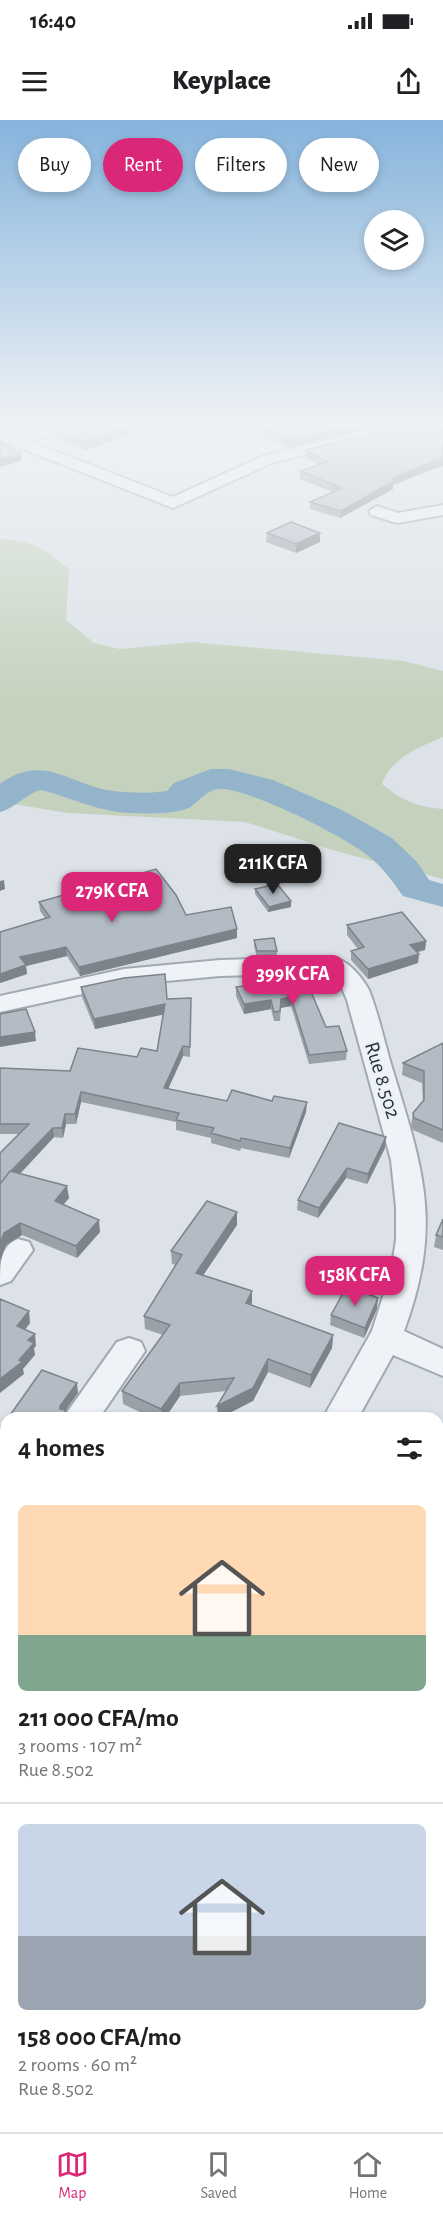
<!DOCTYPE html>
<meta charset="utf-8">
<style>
:root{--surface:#fff;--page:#f6f6f6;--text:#202124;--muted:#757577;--line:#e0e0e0;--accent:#db2777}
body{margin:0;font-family:"Alegreya Sans",sans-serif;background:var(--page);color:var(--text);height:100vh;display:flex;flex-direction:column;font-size:22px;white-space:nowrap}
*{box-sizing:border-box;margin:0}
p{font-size:20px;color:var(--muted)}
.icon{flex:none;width:33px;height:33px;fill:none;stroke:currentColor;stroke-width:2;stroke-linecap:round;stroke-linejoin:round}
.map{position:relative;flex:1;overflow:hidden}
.side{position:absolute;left:0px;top:1292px;width:444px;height:722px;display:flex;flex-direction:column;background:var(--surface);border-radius:18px 18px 0 0;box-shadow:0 3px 9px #0003}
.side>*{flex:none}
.banner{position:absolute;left:18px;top:18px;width:408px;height:54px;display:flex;gap:12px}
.fabs{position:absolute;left:364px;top:90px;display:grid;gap:12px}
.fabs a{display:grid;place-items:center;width:60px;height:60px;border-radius:50%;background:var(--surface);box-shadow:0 3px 9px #0003;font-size:30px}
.price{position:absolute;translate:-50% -51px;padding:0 14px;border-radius:12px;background:var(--accent);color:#fff;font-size:20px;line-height:39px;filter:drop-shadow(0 2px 3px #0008)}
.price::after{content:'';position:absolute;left:50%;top:36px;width:18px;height:14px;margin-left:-9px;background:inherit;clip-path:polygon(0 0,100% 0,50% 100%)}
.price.selected{background:#222;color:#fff}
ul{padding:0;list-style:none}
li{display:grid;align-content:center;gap:12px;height:318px;padding:0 18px}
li+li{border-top:2px solid var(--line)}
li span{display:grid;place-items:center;height:186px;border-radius:9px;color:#555}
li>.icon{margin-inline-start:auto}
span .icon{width:108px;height:108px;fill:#fffc;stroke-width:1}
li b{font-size:26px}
h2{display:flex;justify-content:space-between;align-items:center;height:72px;padding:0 18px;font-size:26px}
.pill{padding:0 21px;border-radius:27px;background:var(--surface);box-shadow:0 3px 9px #0003;font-size:21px;line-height:54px}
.pill.selected{background:var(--accent);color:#fff}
.status{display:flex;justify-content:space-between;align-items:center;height:42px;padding:0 30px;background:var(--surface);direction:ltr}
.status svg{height:16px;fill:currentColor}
header{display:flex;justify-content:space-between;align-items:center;height:78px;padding:0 18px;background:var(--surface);font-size:27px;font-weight:800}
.tab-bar{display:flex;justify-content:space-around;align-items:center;height:84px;border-top:2px solid var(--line);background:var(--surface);font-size:16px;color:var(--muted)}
.tab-bar a{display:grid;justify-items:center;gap:3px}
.tab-bar .selected{color:var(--accent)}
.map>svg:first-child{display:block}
</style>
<div class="status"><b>16:40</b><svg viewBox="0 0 49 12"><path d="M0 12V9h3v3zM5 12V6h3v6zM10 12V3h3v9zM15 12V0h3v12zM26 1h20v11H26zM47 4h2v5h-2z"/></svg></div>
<header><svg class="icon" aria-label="menu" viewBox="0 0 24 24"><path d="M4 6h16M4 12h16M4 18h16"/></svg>Keyplace<svg class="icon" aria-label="share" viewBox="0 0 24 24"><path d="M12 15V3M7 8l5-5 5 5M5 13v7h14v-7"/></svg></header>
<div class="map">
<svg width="443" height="2012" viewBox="0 0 443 2012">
<rect width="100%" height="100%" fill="#dce2e8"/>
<path fill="#c4d2bd" d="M0,419C32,419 45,430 69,449L66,500L94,523L120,529L192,522L404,541L443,551V617C418,628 392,637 382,664C402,681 418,687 443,689V759L339,732L245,702L68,693L0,682Z"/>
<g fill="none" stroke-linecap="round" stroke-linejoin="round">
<path fill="#94b4cb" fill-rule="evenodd" d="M211,649H229L273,660L340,689L392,718L417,742L429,760L443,764V787L403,776C392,761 382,746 367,735C345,717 245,666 218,669C206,671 201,679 192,686C181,694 147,694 133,693C100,693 73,678 41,670C26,673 16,688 0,692V664C41,634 66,661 106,670C126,673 148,674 167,671L174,663Z"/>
<g stroke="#a1a9b2" stroke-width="4">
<path id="minor" d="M57,304H80L78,307L29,321L173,377L263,336L397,304H422L420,307L274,342L173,388L0,320V310L15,316Z
M443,385V395L397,403L371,395L369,391L377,386L398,393Z
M333,837C350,842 361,856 369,870C380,898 385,926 394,954C425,1055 442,1107 404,1211L443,1229V1256L393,1235L358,1298H323L372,1211L391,1151L396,1120V1087L391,1040L347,880L341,866L327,853L220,856L124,865L0,892V876L124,849L220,840Z
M18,1119L29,1122L33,1130L11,1161L0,1165C0,1144 0,1126 18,1119Z
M129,1218L141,1222L145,1231L99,1298H63L117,1222Z
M6,1380V1418L0,1420V1383Z
M0,1550L6,1553V1591L0,1588Z
M443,1789V1843L438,1845V1791Z
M438,1897L443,1898V1944L438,1943Z
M19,2007H67L66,2012H18Z
M351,2007H399L397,2012H349Z"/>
</g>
<use href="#minor" fill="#eff2f6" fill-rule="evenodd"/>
</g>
<path fill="#9aa1a9" d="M388,304L288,328L263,315L264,308Z
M443,304V346L428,351L393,365V369L340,398L310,389V382L333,372L300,359V351L320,345L305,337V330Z
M127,306L129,314L86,330L52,317L51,310Z
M267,413H320V422L296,433L266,422Z
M255,769L291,781V787L268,792L255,774Z
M39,782L186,795L237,809V818L80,856L67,836L26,846L27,854L0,863L45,798L40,791Z
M347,805L426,821L425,830L417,832L418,843L368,859L351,840V831L358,829L347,815Z
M254,820L277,831V836L257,837L254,826Z
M281,855L347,931L346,940L309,944L291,886L281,888L280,901H274L271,889L244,894L236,876V867L244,866Z
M81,867L167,879L191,878L190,937L183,936L168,969L227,981L306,992L289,1038L241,1028L240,1031L211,1023V1018L176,1010V1002L81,982L76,1004H66L63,1018L54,1017L20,1054L69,1078L63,1085L100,1112L77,1138L22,1115L6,1125L0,1141V1033L19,1014H0V948L70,951L137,937L157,931L164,894L95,909L82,877Z
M443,923V1023L413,1010L411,1005L413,993L423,982L422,963L402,955L403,943Z
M339,1003L385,1028L367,1064L346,1058L318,1098L297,1090L298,1080Z
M443,1099V1130L434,1127L436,1115Z
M237,1105L203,1155L252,1185L333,1215L332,1228L310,1268L268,1252L253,1281L226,1271L180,1276L165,1298H152L123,1284L122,1271L163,1215L145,1209L144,1196L176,1145L172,1144L171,1131Z
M377,1189L364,1218L330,1205L331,1195Z
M6,1300V1342L0,1340V1308Z
M438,1447L443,1450V1535L438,1532Z
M438,1556L443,1557V1627L438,1626Z"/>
<path fill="#7d838a" d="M124,304H135L125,307Z
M359,304H388L288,328V321Z
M128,307L129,314L86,330L85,322Z
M21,334V341L0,347V339Z
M443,339V346L428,351L393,365V369L340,398L341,391L392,358L429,343Z
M320,413V422L296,433V424Z
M4,760L5,769L0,771V761Z
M291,781V787L268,792L269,787Z
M237,809V818L80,856L79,847Z
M426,821L425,830L409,834L410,825Z
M66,827L67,836L26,846L27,854L0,863V854L20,837Z
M419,834L418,843L368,859V849Z
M291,877V886L280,888L281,879Z
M271,880V889L244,894V884Z
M165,884L166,894L95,909L94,899Z
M35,912L36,921L0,927V917Z
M183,926V936L164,978V968Z
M81,972V982L76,1004L75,994Z
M307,982L306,992L289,1038L290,1028Z
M65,994L66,1004L63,1018L62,1008Z
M53,1008L54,1017L1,1074L0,1064Z
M386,1017L385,1028L367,1064L368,1054Z
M347,1048L346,1058L318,1098L319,1088Z
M67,1066L69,1078L56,1093L55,1081Z
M237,1092V1105L196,1166V1153Z
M99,1100L100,1112L77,1138L76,1126Z
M20,1103L22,1115L6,1125L0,1141V1124L4,1113Z
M252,1171V1184L246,1183Z
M378,1178L377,1189L364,1218L365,1208Z
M29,1191L30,1203L19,1218L17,1206Z
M35,1214L36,1226L34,1228L35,1235L23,1249L24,1254L0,1273V1259L19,1240L28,1220Z
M333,1215L332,1228L310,1268L311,1255Z
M268,1239V1252L253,1281L220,1298H218L217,1286Z
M77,1263L78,1273L66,1290L67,1298H61L60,1286Z
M180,1263V1276L165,1298H162L161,1289Z
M443,1422V1431L438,1439V1430Z"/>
<path fill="#b3bbc5" stroke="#7d838a" stroke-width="1.5" d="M72,304H125L128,307L85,322L51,310Z
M276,304H359L288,321L264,308Z
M414,304H443V339L429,343L392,358L394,361L341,391L310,382L342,368L300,351L328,342L305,330Z
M0,322L21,334L0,339Z
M291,402L320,413L296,424L267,413Z
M156,749L176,775L186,795L231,787L237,809L79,847L66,827L20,837L26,845L0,854V812L50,797L39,782Z
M277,764L291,781L269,787L255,769Z
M402,792L426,821L410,825L419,834L368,849L351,831L364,827L347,805Z
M274,818L277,831H257L254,820Z
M281,847V855L303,853L326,907L339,906L347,931L309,935L291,877L281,879L280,891L274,892L271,880L244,884L236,867L244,866L245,848Z
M165,854L167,879L191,878L190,927L183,926L164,968L227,981L232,970L272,981L274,976L307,982L290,1028L241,1018L240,1021L211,1013L214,1008L176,1000L179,993L81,972L75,994H65L62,1008H53L11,1051H10L0,1064V1033L29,1004H0V948L70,951L78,928L137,937L141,928L157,931L165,884L94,899L81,867L124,858Z
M26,889L35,912L0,917V894Z
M443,923V1010L414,998L413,993L424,980V951L403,943Z
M339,1003L386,1017L368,1054L347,1048L319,1088L298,1080Z
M10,1051L67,1066L55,1081L99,1100L76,1126L20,1103L4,1113L0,1124V1064Z
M207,1081L237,1092L196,1153L252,1171L246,1183L333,1215L311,1255L268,1239L253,1268L217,1286L234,1258L180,1263L161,1289L122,1271L170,1205L144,1196L182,1135L171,1131Z
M443,1099V1117L436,1115Z
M347,1166L378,1178L365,1208L331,1195Z
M0,1179L29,1191L17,1206L35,1214L28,1220L34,1223L19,1240L22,1242L0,1259Z
M42,1250L77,1263L60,1286V1289L66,1290L61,1298H8Z
M6,1300V1333L0,1330V1308Z
M438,1393L443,1396V1422L438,1430Z
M438,1447L443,1450V1522L438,1519Z
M438,1556L443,1557V1615L438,1614Z
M438,1989L443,1990V2012H435L436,2007H438Z
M76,2007H80L94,2012H75Z
M216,2007H309L307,2012H214Z"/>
<linearGradient id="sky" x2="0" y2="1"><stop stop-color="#86b4dc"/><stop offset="0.52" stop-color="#eff2f5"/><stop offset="1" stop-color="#eff2f5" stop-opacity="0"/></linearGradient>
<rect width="443" height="585" fill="url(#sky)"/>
<g text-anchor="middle" stroke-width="4.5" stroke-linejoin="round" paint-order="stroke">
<g font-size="21" fill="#25313f" stroke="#ecf1f5">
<text transform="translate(383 960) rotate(73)" y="7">Rue 8.502</text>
</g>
</g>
</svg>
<div class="fabs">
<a><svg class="icon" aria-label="layers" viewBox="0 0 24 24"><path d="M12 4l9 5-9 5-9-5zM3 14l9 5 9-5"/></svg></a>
</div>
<b class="price selected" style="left:273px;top:775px">211K CFA</b>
<b class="price" style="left:112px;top:803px">279K CFA</b>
<b class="price" style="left:293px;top:886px">399K CFA</b>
<b class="price" style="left:355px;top:1187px">158K CFA</b>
<div class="banner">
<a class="pill">Buy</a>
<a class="pill selected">Rent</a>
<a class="pill">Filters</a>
<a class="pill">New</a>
</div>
<section class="side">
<h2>4 homes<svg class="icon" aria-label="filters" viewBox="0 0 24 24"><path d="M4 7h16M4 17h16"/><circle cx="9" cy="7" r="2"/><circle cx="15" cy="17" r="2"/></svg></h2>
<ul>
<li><span style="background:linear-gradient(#ffd9b3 70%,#7fa58c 0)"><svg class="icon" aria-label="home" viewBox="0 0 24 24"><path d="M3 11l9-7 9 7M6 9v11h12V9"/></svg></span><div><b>211 000 CFA/mo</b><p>3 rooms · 107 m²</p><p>Rue 8.502</p></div></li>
<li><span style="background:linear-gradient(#c9d6e8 60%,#9aa5b1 0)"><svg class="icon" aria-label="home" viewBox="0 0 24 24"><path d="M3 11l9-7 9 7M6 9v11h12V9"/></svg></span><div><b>158 000 CFA/mo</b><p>2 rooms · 60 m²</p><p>Rue 8.502</p></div></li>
</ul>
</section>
</div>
<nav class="tab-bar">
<a class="selected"><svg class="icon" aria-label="map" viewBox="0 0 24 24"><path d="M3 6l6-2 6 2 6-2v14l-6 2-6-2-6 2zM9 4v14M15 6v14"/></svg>Map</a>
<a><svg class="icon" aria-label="saved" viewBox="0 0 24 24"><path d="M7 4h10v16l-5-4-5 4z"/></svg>Saved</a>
<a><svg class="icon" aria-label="home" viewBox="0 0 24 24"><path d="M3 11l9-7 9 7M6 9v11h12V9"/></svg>Home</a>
</nav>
